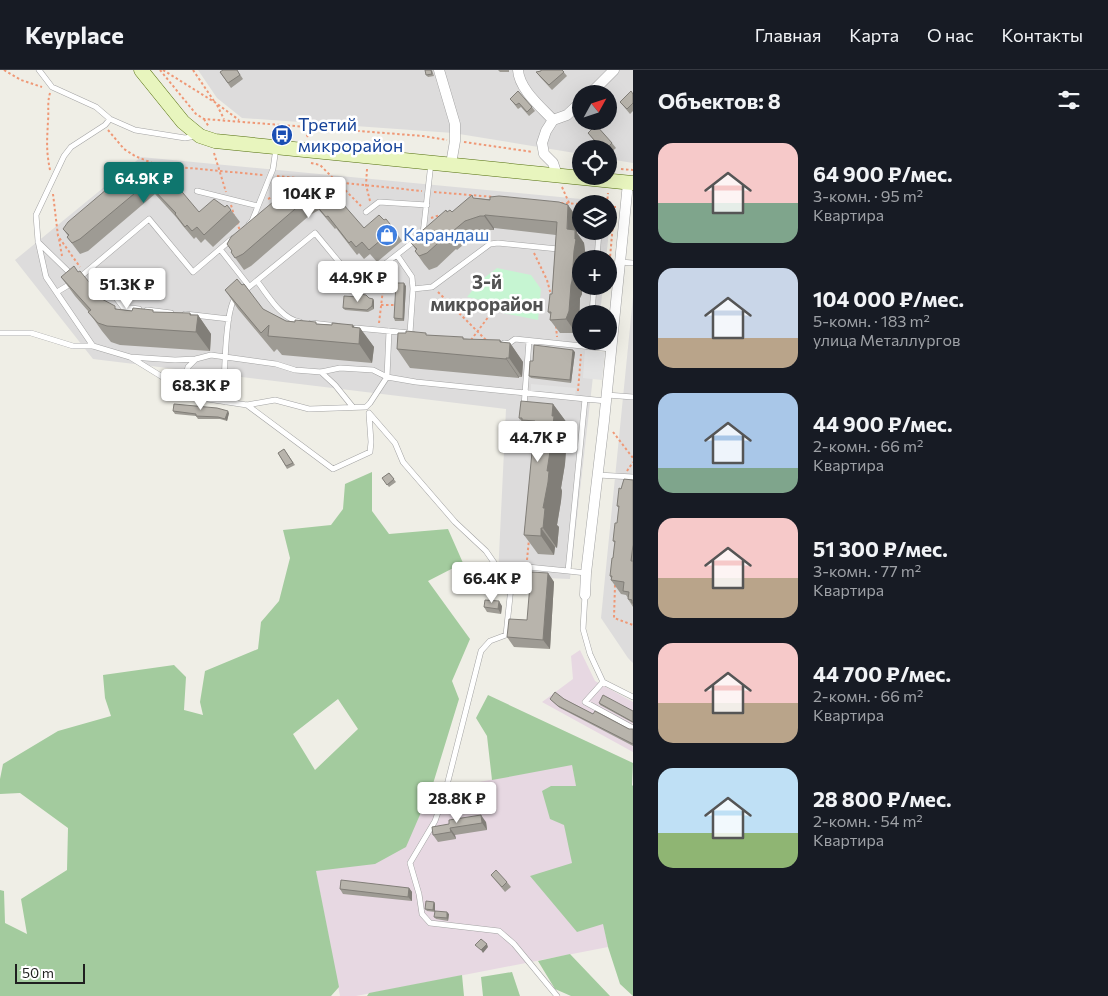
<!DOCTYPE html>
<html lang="ru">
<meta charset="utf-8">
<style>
:root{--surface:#171b24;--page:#242831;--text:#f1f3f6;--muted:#9ea1a6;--line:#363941;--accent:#0f766e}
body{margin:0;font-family:Commissioner,sans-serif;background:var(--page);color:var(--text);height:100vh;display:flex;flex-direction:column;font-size:19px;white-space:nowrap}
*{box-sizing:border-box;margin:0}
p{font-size:16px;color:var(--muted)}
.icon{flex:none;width:28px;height:28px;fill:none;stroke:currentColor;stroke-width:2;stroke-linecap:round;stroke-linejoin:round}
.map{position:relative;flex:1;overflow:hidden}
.details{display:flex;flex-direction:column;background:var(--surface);width:475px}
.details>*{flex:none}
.needle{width:32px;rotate:50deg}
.buttons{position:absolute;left:572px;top:15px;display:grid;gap:10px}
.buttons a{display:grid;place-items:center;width:45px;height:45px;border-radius:50%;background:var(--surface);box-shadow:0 5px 20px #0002;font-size:25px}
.scale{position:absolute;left:15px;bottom:12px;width:70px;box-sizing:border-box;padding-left:5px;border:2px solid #1f1f1f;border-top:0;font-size:14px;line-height:18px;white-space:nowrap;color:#1f1f1f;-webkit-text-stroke:4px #fff;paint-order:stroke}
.price{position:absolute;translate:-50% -42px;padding:0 11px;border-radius:5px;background:#fff;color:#222;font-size:16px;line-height:32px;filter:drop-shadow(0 1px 2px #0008)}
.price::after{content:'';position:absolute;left:50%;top:30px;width:15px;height:11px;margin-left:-8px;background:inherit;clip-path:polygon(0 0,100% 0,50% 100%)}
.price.active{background:var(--accent);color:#fff}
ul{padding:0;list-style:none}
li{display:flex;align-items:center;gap:15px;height:125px;padding:0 25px}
li span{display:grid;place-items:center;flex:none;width:140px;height:100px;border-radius:15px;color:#555}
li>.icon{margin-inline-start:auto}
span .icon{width:60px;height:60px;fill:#fffc;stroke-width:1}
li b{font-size:21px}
h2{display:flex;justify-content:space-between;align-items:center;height:60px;padding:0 25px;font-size:21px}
header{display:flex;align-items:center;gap:30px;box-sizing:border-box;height:70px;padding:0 25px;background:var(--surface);border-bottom:1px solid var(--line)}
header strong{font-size:24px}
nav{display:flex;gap:28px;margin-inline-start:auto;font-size:18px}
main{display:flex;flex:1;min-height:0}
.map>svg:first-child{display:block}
</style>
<header>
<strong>Keyplace</strong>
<nav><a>Главная</a><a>Карта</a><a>О нас</a><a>Контакты</a></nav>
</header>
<main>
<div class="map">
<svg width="633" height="926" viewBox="0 0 633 926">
<rect width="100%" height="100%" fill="#efeee6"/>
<path fill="#dddcdc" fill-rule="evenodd" d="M198,0H633V93L609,89V79H581V84L453,63L242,48L217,28ZM581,24H609V51H581Z
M141,87L612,132L609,160V134H581V161H609L606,189H581V216H603L600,244H581V271H597L570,509L498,506L506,339L93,289L15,190Z
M633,227V593L628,588L601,548Z"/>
<path fill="#e7d8e2" d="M580,580L595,611L633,632V682L542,632L573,609L571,586Z
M572,694L608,877L356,926H340L305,746Z"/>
<path fill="#a3cb9e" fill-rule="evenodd" d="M372,402V441L389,464L448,459L463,493L428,511L470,569L452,611L459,629L432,717L406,777L375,794L316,801L339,917L331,926H0V820L4,821L5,853L27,864L21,829L67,800L68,758L20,723L0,724V709L3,694L58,661L111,646L105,628L103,605L174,595L186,607L184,640L203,645L200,632L205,601L258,579L261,552L279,531L290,488L283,460L331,455L343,439L345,414ZM338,629L358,659L315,700L293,664Z
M488,625L633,693L632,715L633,716V926L620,914L608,877L603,854L577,862L530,806L572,793L564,755L550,749L542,721L551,716H576L572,695L492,710L487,666L476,648Z
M570,884L610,926H571L555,919L538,891Z
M512,902L520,926H483L481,907Z
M462,905L464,926H367L369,923Z"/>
<path fill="#c6f5d2" d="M497,198L531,205L541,219L538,250L503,243L499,234L467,227L480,211Z"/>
<path fill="#e3e3e3" d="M585,280L605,282L602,310L583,308Z
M531,314L576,318L575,326L531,322Z"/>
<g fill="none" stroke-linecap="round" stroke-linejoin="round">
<g stroke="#a3a3a3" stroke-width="6">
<path id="lane" d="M39,0L52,17L96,37L110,49L135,60L185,68L196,66
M197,121L258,136
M366,142L379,132L427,135
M249,154L252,151L273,99L276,78
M423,164L431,93
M38,172L73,206
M220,179L249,216
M397,185L412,207L413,219L410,263L413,264
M597,189L599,161
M620,192L633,193
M92,197L123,237L139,239
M79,208L149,149L193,202L233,168
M257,211C268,225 281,249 300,252
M413,219L432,217L490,174L498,173L558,179
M57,222L72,213
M243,222L315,163L358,215L417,169
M147,240L171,243
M185,244L229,249
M592,244L594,216
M311,253L338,256
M356,258L410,263
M0,263H31L73,276H93L130,287L182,319L201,328L247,335L275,330L309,339L366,337L370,333L387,307L389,261
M504,273L508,274L515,269L611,279
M93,276L46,207L38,171L36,145L64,86L71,77L105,55L110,49
M130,287L175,290L196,289L211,285L276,294L295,300L321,302L340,298L373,300L387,307L416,312L606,331
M321,302L335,315L352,336
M182,319L188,297L196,289
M607,325L633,327
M585,329L568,501L586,503
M226,332C223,316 225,237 236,227
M247,335L333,399L370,382L371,372L369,344
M524,336L529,271
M369,343L395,373L403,392L455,452L486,481L511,517L506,565L490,571L481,581L446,719L435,751L410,793L419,824L422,844L430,853L499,861L514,874L557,926
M523,347C522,364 521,372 536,383
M598,405L633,407
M507,495L568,501
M585,525L583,559L590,584L603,612L633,627
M603,612L585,632L633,658"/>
</g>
<g stroke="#a3a3a3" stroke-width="11">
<path id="street" d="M439,0L455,54V71L451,94
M518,0C519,19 541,37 553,50
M590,24L614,0
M557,105L553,93L544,84L542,73L546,61L553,50L567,45L581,32
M585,525L586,503L604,351L628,113"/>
</g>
<g stroke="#536f0d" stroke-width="15">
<path id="secondary" d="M141,0L183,52L200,66L215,71L633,113"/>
</g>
<path stroke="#ef9876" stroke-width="2" stroke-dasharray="2.5 2.5" stroke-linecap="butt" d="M4,0L21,10L42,17
M160,0L196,44L204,49L423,66L447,70
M163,0L216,33L239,50
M193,0L214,31
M217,35L224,49
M204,49L209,57
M302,56L309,69
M108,60L124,79L135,86L157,95L263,105
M464,72L533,82
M214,83L226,122
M311,93L320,95L361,136
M367,99L366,115L370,131
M621,99L633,100
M50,100C46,80 47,71 48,51C49,41 47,33 50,23
M277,106L422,121
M562,117L569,133
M434,122L494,127
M53,124L58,166L80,197
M268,129L289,119
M561,133L581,134
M607,134L608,123
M231,135L234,145
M609,137H616
M431,148L440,145
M237,152L240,161
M609,152L613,153L610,188
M59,169L62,186
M534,183L547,210L551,225
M438,222L487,271
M381,235H396
M379,253L385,203
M556,256L557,267
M471,270L489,246
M578,321L581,284
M613,362L633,388
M627,401L633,392
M527,490L529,469
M615,515L614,548L633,555"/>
<use href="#lane" stroke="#fff" stroke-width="5"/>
<use href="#street" stroke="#fff" stroke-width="10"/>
<use href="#secondary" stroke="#e8f5be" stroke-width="14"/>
</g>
<path fill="#9e9b94" d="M237,0L243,9L231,18L220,2Z
M432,0L434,6L428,7L426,5Z
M498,0H509V2H500Z
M562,0L567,6L552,20L540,7L536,2Z
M633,24V41L630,44L620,32Z
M510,29L532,37L535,41L529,46L521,37L518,39Z
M588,63L612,73L616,78L609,84V79H601Z
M133,97L159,110L199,142L225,137L231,140L240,152L213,177L205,169L201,173L196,167L194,169L183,156L176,147L155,124L88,181L80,184L67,167L68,166L63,159Z
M298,113L322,125L364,158L384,150L394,159L402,171L377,192L370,184L364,189L359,183L357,185L336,158L335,159L319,140L310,145L251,196L244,200L231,182L232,181L227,174Z
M474,128L568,135L578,149L577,163L584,173L585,181L586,183L585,189H581L582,224L580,228L579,255L576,263H560L550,250L551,245L548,242L552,224L556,165L494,158V160H489L475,165L457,180L456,179L437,197L429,200L424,194L415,181L416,180L411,173L447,142H452Z
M78,202L93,217L101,229L117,239L132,241L154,242L198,245L211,264L210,281L120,275L111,272L102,261L88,241L75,226L61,207Z
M406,216L404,251H395L394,248Z
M225,220L286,251L332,255H353L354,257L360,258L374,277L372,293L282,285L277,279L274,282L238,239Z
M369,228L373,229L374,231V239L368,242L345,240L343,238Z
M428,265L510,273L523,292L522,307H519V308L410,298L397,279Z
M575,282L571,313L531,308L529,306L533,291Z
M553,334L567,353L566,363L567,365L565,394L561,418L562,421L561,431L557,455L559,457L557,478L555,477L554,485L538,484L524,465L534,367H533L519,348Z
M173,341L229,343L227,351L220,349H198L196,346L175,344Z
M284,379L295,395L287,399L278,383Z
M389,403L396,412L389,417L382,408Z
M633,410V537L628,529V528L626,525L621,524L611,510V508L610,506L613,488L615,473L613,471L617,453L619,438L617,436L621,419Z
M548,503L554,512L550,579L514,577L507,567L527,550Z
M502,536L501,544L487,542L484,537Z
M550,629H564L593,644L629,659H633V676L560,638Z
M599,633L633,641V653L600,635Z
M486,752L487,760L455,765L456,769L438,772L433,765L432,757Z
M491,805L507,812L511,817L505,822Z
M409,818L412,822V831L343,824L340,819Z
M434,832L435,834V842L427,841L425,839Z
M449,844L448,851L436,849L434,847Z"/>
<path fill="#817e78" d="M568,135L578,149L577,163L584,173L585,181L586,183L585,189H581L582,224L580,228L579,255L576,263L566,249Z
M485,145L494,158V160L484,146Z
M404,213L406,216L404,251L403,249Z
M373,229L374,231V239L372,236Z
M190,243L197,253L198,245L211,264L210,281L196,262L190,245Z
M353,255L360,265V258L374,277L372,293L359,274L352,257Z
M500,270L509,283L510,273L523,292L522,307L509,288L500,272Z
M573,280L575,282L571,313L570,310Z
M506,288L519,307V308L506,289Z
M553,334L567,353L566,363L567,365L565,394L561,418L562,421L561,431L557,455L559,457L557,478L543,458V438Z
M228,341L229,343L227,351L225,349Z
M541,458L555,477L554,485L541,466Z
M548,503L554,512L550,579L543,570Z
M499,531L502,536L501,544L498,539Z
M481,745L486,752L487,760L482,753Z
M450,758L455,765L456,769L451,762Z
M409,818L412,822V831L408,827Z
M434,832L435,834V842L433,840Z
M447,842L449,844L448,851L447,848Z
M487,874L488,877L483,883L481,880Z"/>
<path fill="#b8b4ac" stroke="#817e78" d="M223,0H237L240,5L228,13L220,2Z
M425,0H431L432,4L426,5Z
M541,0H562L564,2L549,15L536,2L541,1Z
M518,21L532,37L527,42L519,33L516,35L510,29Z
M631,21L633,24V33L627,39L620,32Z
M596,55L612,73L606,79H602L588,63Z
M142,93L159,110L165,105L172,110L199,142L214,129L225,137L227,135L231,140L204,165L197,157L192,161L187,155L185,157L175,144L176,143L147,113L80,169L72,173L67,167L69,165L63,159L68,152L133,97Z
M306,108L322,125L328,120L336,126L364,158L379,145L384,150L386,149L394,159L369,180L362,172L356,177L351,171L349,173L328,146L326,147L310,128L302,133L243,184L235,188L231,182L232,181L227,174L231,167L297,112L298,113Z
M472,125L473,128L490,130V127L499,126L559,132L568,135L567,159L575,160V169H576L574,181L572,211L571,215L569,241L566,249L550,250L551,242H548L550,224H552L557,152L485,145L484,146H480L465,151L447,166V165L427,183L419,186L415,181L417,179L411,173L416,166L446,140L447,142L450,140L452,142Z
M74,196L78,202L80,201L93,217L92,218L98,227L115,236V239L132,241L133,238L153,240V242L190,243V245H198L196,262L107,256L98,253L88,242L91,240L61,207Z
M237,209L242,215L244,214L263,239L286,251L295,252V250L316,252V254L332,255V253L353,255L352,257L360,258L359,274L268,266L269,255L261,263L225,220Z
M396,213H404L403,249L394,248Z
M360,224L366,225L369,228L373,229L372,236L367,240L343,238L344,226L358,227Z
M406,261L426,263V265L463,267V269L500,270V272L510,273L509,288H506V289L397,279L398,263H406Z
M534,275L573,280L570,310L529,306L530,291H533Z
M521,331L553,334L552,346H554L551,375L547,401H549L548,412L543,438H545L543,458H541V466L524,465L535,351L522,350V348H519Z
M174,334L217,338L228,341L225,349L218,347L196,346V344L173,341Z
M284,379L293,393L286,396L278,383Z
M389,403L394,409L387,415L382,408Z
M624,409L633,410V475L631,491H633V533H632V530L628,529L629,522L623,521L624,512L611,510L612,506H610L612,488H613L614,479L615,471H613L615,453H617L618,444L619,436H617L619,418L621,419Z
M531,502L548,503L543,570L507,567L509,549L527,550Z
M485,530L499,531L498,539L484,537Z
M555,622L564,629L593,644L595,641L629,659H633V674L558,636L550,629Z
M603,625L633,641V652L599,633Z
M481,745L482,753L450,758L451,762L433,765L432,757L449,754V750Z
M496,800L507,812L502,817L491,805Z
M341,810L409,818L408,827L340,819Z
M426,831L434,832L433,840L425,839Z
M435,841L447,842V848L434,847Z
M481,869L487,874L481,880L475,875Z"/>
<defs>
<g id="bus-disc" transform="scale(1.125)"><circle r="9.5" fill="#1a4fb4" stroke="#fff"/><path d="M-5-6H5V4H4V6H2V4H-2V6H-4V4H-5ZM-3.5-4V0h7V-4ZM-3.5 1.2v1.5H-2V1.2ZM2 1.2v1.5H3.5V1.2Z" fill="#fff"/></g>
<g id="shop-disc" transform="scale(1.125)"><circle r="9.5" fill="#3f7fe0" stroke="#fff"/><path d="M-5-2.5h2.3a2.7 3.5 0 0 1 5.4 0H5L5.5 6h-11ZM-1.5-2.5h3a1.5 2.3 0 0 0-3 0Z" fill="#fff"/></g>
</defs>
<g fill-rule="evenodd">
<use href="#bus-disc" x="282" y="65"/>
<use href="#shop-disc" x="387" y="165"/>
</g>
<g text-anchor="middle" stroke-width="5" stroke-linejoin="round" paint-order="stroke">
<g font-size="18" fill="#164399" stroke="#fff" text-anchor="start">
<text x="298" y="61">Третий<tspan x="298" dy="21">микрорайон</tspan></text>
</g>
<g font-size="18" fill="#366cbe" stroke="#fff" text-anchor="start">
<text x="403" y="171">Карандаш</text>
</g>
<g font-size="19" font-weight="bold" fill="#525252" stroke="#fff">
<text x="487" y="219">3-й<tspan x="487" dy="22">микрорайон</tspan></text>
</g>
</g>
</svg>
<div class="buttons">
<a><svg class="needle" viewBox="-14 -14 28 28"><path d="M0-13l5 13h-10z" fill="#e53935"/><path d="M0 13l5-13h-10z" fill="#9ea1a6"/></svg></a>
<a><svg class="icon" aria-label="locate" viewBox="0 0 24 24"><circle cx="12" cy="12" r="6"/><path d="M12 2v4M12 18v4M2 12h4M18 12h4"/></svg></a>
<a><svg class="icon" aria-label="layers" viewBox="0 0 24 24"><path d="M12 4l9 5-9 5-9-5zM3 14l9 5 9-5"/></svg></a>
<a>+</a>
<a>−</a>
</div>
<div class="scale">50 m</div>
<b class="price active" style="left:144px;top:134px">64.9K ₽</b>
<b class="price" style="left:309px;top:149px">104K ₽</b>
<b class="price" style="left:358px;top:233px">44.9K ₽</b>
<b class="price" style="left:127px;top:240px">51.3K ₽</b>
<b class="price" style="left:201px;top:341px">68.3K ₽</b>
<b class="price" style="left:538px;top:393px">44.7K ₽</b>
<b class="price" style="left:492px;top:534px">66.4K ₽</b>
<b class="price" style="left:457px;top:754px">28.8K ₽</b>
</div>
<section class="details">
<h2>Объектов: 8<svg class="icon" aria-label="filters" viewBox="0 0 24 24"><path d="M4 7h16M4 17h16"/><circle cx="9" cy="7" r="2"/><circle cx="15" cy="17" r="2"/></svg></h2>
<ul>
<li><span style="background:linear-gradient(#f6c9c9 60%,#7fa58c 0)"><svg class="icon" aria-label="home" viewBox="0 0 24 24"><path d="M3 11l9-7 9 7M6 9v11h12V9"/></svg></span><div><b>64 900 ₽/мес.</b><p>3-комн. · 95 m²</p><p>Квартира</p></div></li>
<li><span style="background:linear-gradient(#c9d6e8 70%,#b9a48a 0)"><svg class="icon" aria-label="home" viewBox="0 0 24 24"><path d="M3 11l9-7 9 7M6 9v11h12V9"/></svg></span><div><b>104 000 ₽/мес.</b><p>5-комн. · 183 m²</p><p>улица Металлургов</p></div></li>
<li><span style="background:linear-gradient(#a9c7e8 75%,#7fa58c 0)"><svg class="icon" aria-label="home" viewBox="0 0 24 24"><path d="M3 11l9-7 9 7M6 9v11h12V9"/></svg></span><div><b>44 900 ₽/мес.</b><p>2-комн. · 66 m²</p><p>Квартира</p></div></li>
<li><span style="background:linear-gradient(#f6c9c9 60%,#b9a48a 0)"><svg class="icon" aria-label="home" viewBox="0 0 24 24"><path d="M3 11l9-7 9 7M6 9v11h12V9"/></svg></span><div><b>51 300 ₽/мес.</b><p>3-комн. · 77 m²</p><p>Квартира</p></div></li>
<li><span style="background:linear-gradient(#f6c9c9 60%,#b9a48a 0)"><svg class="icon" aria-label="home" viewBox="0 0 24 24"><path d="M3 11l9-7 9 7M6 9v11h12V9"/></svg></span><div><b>44 700 ₽/мес.</b><p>2-комн. · 66 m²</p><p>Квартира</p></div></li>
<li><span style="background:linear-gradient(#bfe0f5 65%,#8fb573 0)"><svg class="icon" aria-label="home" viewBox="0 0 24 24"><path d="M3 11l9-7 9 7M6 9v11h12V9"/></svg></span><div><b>28 800 ₽/мес.</b><p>2-комн. · 54 m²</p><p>Квартира</p></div></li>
</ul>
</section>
</main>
